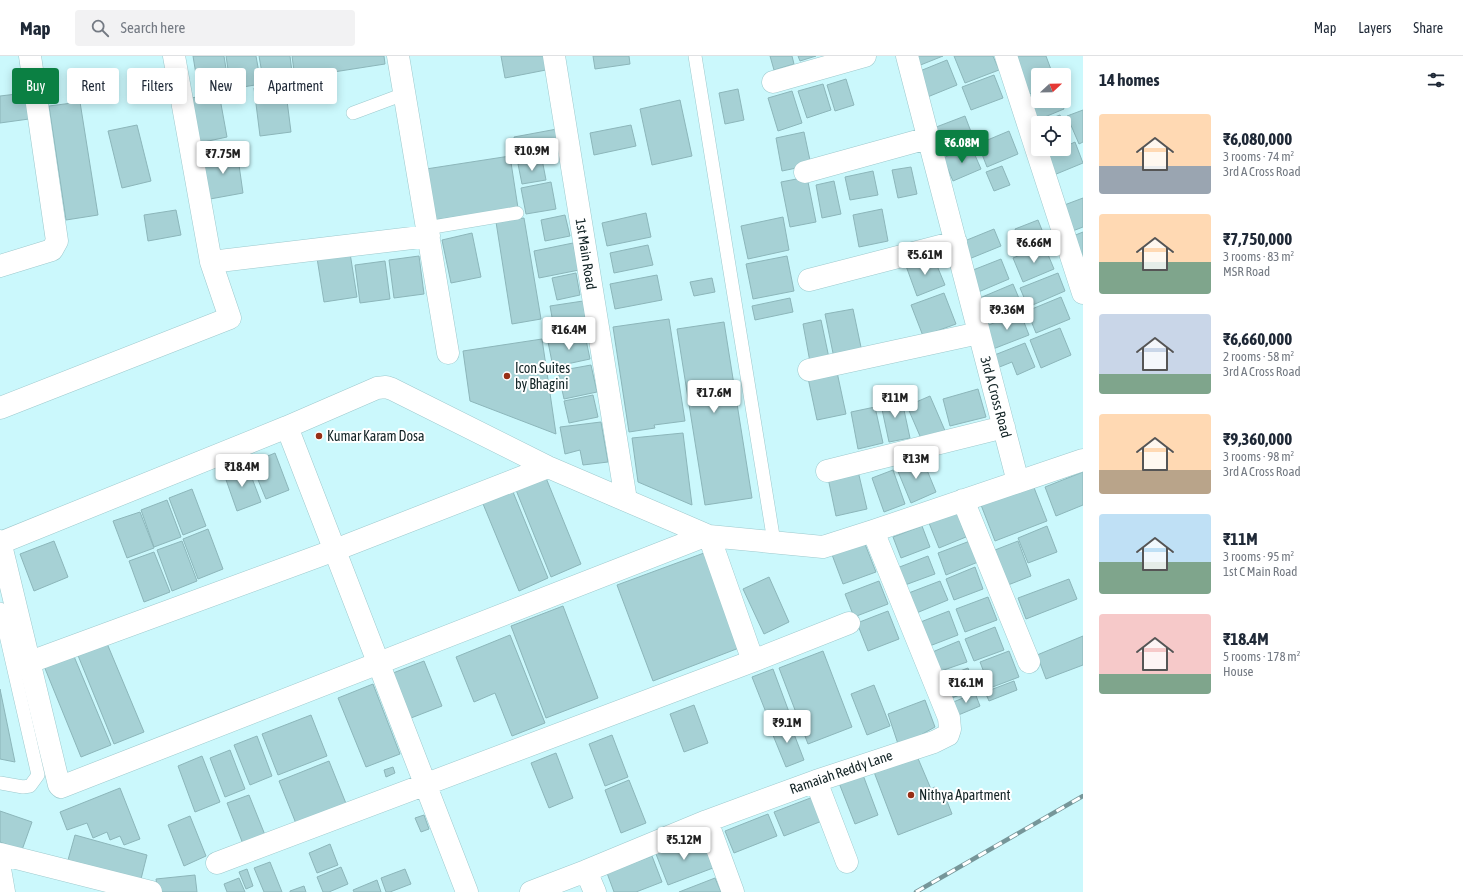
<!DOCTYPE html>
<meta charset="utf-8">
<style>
:root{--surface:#fff;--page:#f2f2f3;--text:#1f2937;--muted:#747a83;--line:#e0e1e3;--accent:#0b8043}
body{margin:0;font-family:"Asap Condensed",sans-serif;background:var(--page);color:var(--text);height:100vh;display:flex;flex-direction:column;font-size:15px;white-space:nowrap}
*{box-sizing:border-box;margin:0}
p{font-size:13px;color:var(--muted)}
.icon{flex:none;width:22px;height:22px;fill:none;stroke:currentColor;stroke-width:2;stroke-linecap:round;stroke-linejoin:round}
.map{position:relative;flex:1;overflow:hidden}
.drawer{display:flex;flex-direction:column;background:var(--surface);width:380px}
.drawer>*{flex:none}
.hud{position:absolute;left:12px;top:12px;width:380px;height:36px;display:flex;gap:8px}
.needle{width:26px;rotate:68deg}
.controls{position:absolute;left:1031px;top:12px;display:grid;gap:8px}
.controls a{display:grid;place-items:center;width:40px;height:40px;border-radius:4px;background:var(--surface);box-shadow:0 2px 10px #0003;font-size:20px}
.price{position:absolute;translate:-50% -34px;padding:0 9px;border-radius:4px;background:#fff;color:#222;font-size:13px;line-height:26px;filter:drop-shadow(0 1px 2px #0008)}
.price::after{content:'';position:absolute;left:50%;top:24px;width:12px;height:9px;margin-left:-6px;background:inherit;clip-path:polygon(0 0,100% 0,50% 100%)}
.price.selected{background:var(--accent);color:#fff}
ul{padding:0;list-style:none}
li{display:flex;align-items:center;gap:12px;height:100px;padding:0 16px}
li span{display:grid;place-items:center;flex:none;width:112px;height:80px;border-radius:4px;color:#555}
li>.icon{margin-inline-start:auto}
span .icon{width:48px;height:48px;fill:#fffc;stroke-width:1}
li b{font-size:17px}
h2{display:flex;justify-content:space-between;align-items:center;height:48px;padding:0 16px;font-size:17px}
.tag{padding:0 14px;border-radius:4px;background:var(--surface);box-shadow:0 2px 10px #0003;font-size:14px;line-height:36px}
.tag.selected{background:var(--accent);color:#fff}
header{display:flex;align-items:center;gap:24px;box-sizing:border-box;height:56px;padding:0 20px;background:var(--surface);border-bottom:1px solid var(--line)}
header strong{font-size:19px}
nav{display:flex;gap:22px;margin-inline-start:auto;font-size:14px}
.search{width:280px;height:36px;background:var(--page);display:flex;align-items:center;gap:10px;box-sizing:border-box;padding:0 14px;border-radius:4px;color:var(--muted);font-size:15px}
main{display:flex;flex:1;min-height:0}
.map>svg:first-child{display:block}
</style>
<header>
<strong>Map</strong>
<div class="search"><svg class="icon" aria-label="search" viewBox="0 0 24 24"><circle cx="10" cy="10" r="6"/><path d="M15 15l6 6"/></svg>Search here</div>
<nav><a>Map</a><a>Layers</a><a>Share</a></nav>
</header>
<main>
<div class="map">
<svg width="1083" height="836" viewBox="0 0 1083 836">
<rect width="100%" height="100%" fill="#cbf8fc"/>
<path fill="#a6d1d5" stroke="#8cb6ba" d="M193,0H224L229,32L199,37Z
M226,0H256L261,28L231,33Z
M259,0H290L293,24L264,29Z
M292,0H384L385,8L295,22Z
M501,0H548L551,13L505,22Z
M593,0H629L630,8L595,13Z
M770,0H792L794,8L774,14Z
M798,0H816L800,5Z
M914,0H943L918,10Z
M954,0H993L999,14L965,27Z
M1013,0H1046L1053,19H1038V34L1027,39Z
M947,4L957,29L925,42L915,17Z
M994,19L1003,42L971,54L962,31Z
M846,23L854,49L835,55L827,29Z
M823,28L831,54L807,62L798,35Z
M285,29L291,76L260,80L254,32Z
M738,33L744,64L725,68L719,37Z
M792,35L802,67L778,75L768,42Z
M25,37L29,63L0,67V40Z
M219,37L227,81L199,87L191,42Z
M1038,38V45H1061L1064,53L1035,65L1026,43Z
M680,44L692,100L652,109L640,53Z
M80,46L98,159L66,164L49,50Z
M1083,54V86L1079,88L1067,60Z
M1060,59L1064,67H1039Z
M965,60L973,81L939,95L931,73Z
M1064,67L1069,81L1064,83Z
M137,69L151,125L122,132L108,75Z
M631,69L636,90L594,99L590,77Z
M557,73L561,97L519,104L514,81Z
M1009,75L1018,98L987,111L978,88Z
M804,76L811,109L782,115L776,82Z
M1075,86L1083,107L1049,121L1041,100L1058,93H1064V91Z
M971,90L981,113L953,125L943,102Z
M237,95L243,137L210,143L203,100Z
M510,100L518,152L434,164L426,113Z
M542,103L546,124L522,128L518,108Z
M1002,110L1010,129L994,135L986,116Z
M911,111L917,138L898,142L892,114Z
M873,115L878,139L850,144L845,121Z
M807,121L816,166L790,171L781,126Z
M834,125L841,158L822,162L816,129Z
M551,126L556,153L526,158L521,132Z
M1083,142V171L1070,176L1059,151Z
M882,153L888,185L859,191L853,159Z
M176,154L181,179L148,185L144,159Z
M646,157L651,181L607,190L602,167Z
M565,159L570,180L545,185L541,164Z
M783,161L789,194L748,203L741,170Z
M524,162L541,263L512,268L496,166Z
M1038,164L1046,184L1023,193L1015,173Z
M994,173L1001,190L969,203L962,186Z
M1083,176V204L1073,180Z
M472,177L481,221L451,227L442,184Z
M573,187L579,214L539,222L534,195Z
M648,189L653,209L614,217L610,197Z
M1044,189L1054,213L1023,226L1013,202Z
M350,197L357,241L324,246L317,202Z
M419,200L424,238L394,242L389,204Z
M787,200L794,235L753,243L746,208Z
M933,200L945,229L917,240L906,210Z
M1001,203L1009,223L976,237L968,216Z
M385,205L390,243L360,247L355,209Z
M576,217L580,239L557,244L552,222Z
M1058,217L1065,235L1028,251L1020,232Z
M657,219L662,244L615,253L610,228Z
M712,222L715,236L694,240L690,226Z
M1013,228L1023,252L984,268L975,244Z
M944,237L956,268L923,280L911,249Z
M1061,241L1070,263L1036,277L1027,255Z
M790,242L793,256L755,264L752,250Z
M583,245L587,273L555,278L550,250Z
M853,253L862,296L834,302L825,258Z
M1020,256L1029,279L993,293L984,271Z
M669,263L685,365L654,369L655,372L629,376L613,271Z
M821,264L829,302L810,306L803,268Z
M724,266L752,442L705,449L677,273Z
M1060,272L1071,299L1041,312L1030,284Z
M585,279L590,303L553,311L548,286Z
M542,283L556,378L470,345L463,295Z
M1025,287L1035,311L1017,319L1012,306L997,312L992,300Z
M591,309L597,336L564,343L558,315Z
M837,316L846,358L817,364L808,322Z
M978,333L986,361L950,370L943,343Z
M593,339L598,361L569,367L564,345Z
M901,340L910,382L889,386L880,344Z
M930,340L946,377L923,387L907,350Z
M875,351L883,387L858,393L851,356Z
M601,366L608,406L583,409L580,394L565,398L560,371Z
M683,377L692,449L638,426L632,382Z
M275,397L289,434L266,443L251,407Z
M922,402L936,436L911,447L897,413Z
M247,409L261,446L237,455L224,418Z
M893,414L905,448L884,456L872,422Z
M858,415L867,453L836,460L828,422Z
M1083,416V449L1056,460L1045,431Z
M544,417L581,508L551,521L514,429Z
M1033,429L1047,465L995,485L981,449Z
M511,431L548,522L519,535L481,443Z
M192,433L206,470L183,479L169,442Z
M167,444L181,481L154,491L141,454Z
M140,456L154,492L127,502L113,465Z
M957,456L966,481L939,492L929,467Z
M922,470L930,491L901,502L893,481Z
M1047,470L1057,496L1028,507L1018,482Z
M208,473L223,513L198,523L183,483Z
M863,483L876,516L843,528L831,496Z
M54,485L68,521L34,535L20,498Z
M182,485L197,525L172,535L157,494Z
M970,485L978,506L946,519L938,497Z
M1018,485L1031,520L1008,529L995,494Z
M154,496L170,536L144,546L129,505Z
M704,497L739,592L653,625L617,529Z
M928,500L935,518L905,529L897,512Z
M975,511L983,533L954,544L946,523Z
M769,521L789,566L764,578L743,533Z
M1069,523L1077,543L1026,563L1018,542Z
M879,525L888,548L854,561L845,538Z
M940,525L948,544L914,558L906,538Z
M988,541L997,564L965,576L956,553Z
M563,550L598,642L546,662L511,570Z
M888,555L899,583L868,595L857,567Z
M949,555L958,579L927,591L918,567Z
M995,571L1004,594L974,605L965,583Z
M510,579L545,667L512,680L495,637L474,646L456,601Z
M1083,580V609L1046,623L1037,599Z
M106,585L144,676L114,688L77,597Z
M959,585L967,606L938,616L930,597Z
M823,595L852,671L808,688L779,612Z
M1009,595L1019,621L990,632L980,606Z
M73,598L111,689L81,701L44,610Z
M424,605L442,650L411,662L393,617Z
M968,612L976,633L949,643L941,622Z
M773,613L789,656L769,664L752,621Z
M1014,625L1017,634L989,645L985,636Z
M373,628L400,698L366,711L338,642Z
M874,629L890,670L867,679L851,638Z
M0,633L15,706L0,703Z
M975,637L980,650L956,660L951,647Z
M925,644L935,671L899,691L888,658Z
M694,649L708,687L684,696L670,658Z
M311,659L327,700L278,719L262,678Z
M789,665L804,704L786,711L770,672Z
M612,679L628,721L605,730L589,688Z
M257,680L272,720L250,729L234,689Z
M230,694L245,733L225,741L210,702Z
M556,697L573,742L549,752L531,707Z
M202,700L220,746L195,756L178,710Z
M917,700L931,733L935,731L942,747L947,745L952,758L898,779L874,716Z
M329,705L347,750L297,770L279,725Z
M393,711L395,717L386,721L384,714Z
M863,719L878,759L855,768L839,727Z
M629,724L646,767L621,777L605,734Z
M120,732L140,783L124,789L120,780L110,784L107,776L93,782L87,767L67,774L60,756Z
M249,739L265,779L243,788L227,747Z
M813,741L822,765L784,780L774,756Z
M0,755L32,766L22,794L0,786Z
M768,758L777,780L734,797L725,775Z
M424,759L429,773L421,776L415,762Z
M190,760L206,800L184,810L168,769Z
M75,779L147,799L141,823L68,804Z
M701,781L713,812L668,829L656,798Z
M330,788L338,809L317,817L309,797Z
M652,800L662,826L636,836H614L607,817Z
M270,806L282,836H264L254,812Z
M341,811L348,828L329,836H323L317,821Z
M247,813L253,830L246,833L239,816Z
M405,813L411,828L390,836H386L381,822Z
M195,819L197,836H158L156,823Z
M239,822L245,836H227L224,828Z
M715,822L721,836H679Z
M377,824L381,836H354L353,834Z
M304,830L306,836H290V835Z"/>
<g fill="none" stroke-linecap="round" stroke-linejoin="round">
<g stroke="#9dc9cd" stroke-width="14">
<path id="service" d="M695,0L774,486
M353,57L404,38
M427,172L517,157
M0,553L38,719L30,730L23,731L0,727"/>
</g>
<g stroke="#9dc9cd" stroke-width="23">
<path id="minor" d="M398,0L448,297
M554,0L626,444
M907,0L1018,426
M1006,0L1083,237
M773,26L865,0
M805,116L928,82
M211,206L429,180
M0,210L52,194L57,185L30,0
M809,224L956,186
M809,314L979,277
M0,352L230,262L211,206L174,0
M287,371L467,836
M827,415L1004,371
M963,444L1029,606
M0,485L59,729L61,731L702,481L709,480L753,605L217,807
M0,487L287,371L377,332L386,331L392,333L548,411L709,480L823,491L873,475L1083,404
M753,605L849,567
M30,606L335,494L548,411
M816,725L847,806
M707,765L733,836
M0,798L151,836
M0,813L4,836
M586,815L595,836
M531,836L586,815L707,765L816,725L934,686L948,679L950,673L949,662L873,475"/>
</g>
<use href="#service" stroke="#fff" stroke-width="13"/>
<use href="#minor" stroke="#fff" stroke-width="22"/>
<g stroke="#769699" stroke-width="4.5">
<path id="rail" d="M916,836L1083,740"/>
</g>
<use href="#rail" stroke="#fff" stroke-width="3" stroke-dasharray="9" stroke-linecap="butt"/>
</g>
<g fill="#972f15" stroke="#fff" stroke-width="1.5">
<circle cx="507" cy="320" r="4"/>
<circle cx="319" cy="380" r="4"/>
<circle cx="911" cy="739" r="4"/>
</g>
<g text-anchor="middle" stroke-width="4" stroke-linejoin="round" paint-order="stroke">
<g font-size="14" fill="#122325" stroke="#fff">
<text transform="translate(586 198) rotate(81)" y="5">1st Main Road</text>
<text transform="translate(996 341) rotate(75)" y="5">3rd A Cross Road</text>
<text transform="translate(841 716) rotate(-19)" y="5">Ramaiah Reddy Lane</text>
</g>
<g font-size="14" fill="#122325" stroke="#fff" text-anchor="start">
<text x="515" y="317">Icon Suites<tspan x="515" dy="16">by Bhagini</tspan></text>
<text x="327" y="385">Kumar Karam Dosa</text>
<text x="919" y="744">Nithya Apartment</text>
</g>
</g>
</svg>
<div class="controls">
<a><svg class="needle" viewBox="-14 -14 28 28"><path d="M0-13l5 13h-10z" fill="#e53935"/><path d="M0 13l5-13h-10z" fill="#747a83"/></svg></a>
<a><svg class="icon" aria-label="locate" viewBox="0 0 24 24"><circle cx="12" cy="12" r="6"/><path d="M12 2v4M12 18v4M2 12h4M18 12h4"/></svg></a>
</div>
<b class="price selected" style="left:962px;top:108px">₹6.08M</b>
<b class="price" style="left:532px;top:116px">₹10.9M</b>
<b class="price" style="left:223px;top:119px">₹7.75M</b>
<b class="price" style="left:1034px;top:208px">₹6.66M</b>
<b class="price" style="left:925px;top:220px">₹5.61M</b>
<b class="price" style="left:1007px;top:275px">₹9.36M</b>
<b class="price" style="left:569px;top:295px">₹16.4M</b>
<b class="price" style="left:714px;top:358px">₹17.6M</b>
<b class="price" style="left:895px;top:363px">₹11M</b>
<b class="price" style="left:916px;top:424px">₹13M</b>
<b class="price" style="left:242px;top:432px">₹18.4M</b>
<b class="price" style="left:966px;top:648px">₹16.1M</b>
<b class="price" style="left:787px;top:688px">₹9.1M</b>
<b class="price" style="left:684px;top:805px">₹5.12M</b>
<div class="hud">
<a class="tag selected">Buy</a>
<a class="tag">Rent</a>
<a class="tag">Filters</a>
<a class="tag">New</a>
<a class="tag">Apartment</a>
</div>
</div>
<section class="drawer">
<h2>14 homes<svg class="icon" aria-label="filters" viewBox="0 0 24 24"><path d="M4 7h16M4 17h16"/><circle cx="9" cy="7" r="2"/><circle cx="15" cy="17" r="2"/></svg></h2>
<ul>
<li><span style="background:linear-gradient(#ffd9b3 65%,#9aa5b1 0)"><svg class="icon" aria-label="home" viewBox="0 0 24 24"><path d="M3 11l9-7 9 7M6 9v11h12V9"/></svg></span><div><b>₹6,080,000</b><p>3 rooms · 74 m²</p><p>3rd A Cross Road</p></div></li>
<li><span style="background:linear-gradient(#ffd9b3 60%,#7fa58c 0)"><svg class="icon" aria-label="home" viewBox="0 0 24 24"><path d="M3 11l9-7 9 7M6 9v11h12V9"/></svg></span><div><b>₹7,750,000</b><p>3 rooms · 83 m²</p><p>MSR Road</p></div></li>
<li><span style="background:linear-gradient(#c9d6e8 75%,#7fa58c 0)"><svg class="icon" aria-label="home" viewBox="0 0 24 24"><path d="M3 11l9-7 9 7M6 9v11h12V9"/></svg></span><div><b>₹6,660,000</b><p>2 rooms · 58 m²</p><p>3rd A Cross Road</p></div></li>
<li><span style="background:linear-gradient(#ffd9b3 70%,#b9a48a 0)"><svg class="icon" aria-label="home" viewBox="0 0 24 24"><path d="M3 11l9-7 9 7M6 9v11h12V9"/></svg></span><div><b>₹9,360,000</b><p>3 rooms · 98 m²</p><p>3rd A Cross Road</p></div></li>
<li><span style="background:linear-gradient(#bfe0f5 60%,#7fa58c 0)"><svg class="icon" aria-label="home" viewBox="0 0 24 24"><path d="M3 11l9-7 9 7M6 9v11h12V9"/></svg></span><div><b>₹11M</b><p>3 rooms · 95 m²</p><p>1st C Main Road</p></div></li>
<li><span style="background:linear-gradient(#f6c9c9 75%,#7fa58c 0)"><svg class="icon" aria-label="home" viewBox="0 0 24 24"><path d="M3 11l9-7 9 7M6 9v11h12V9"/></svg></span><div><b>₹18.4M</b><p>5 rooms · 178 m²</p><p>House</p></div></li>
</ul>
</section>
</main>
